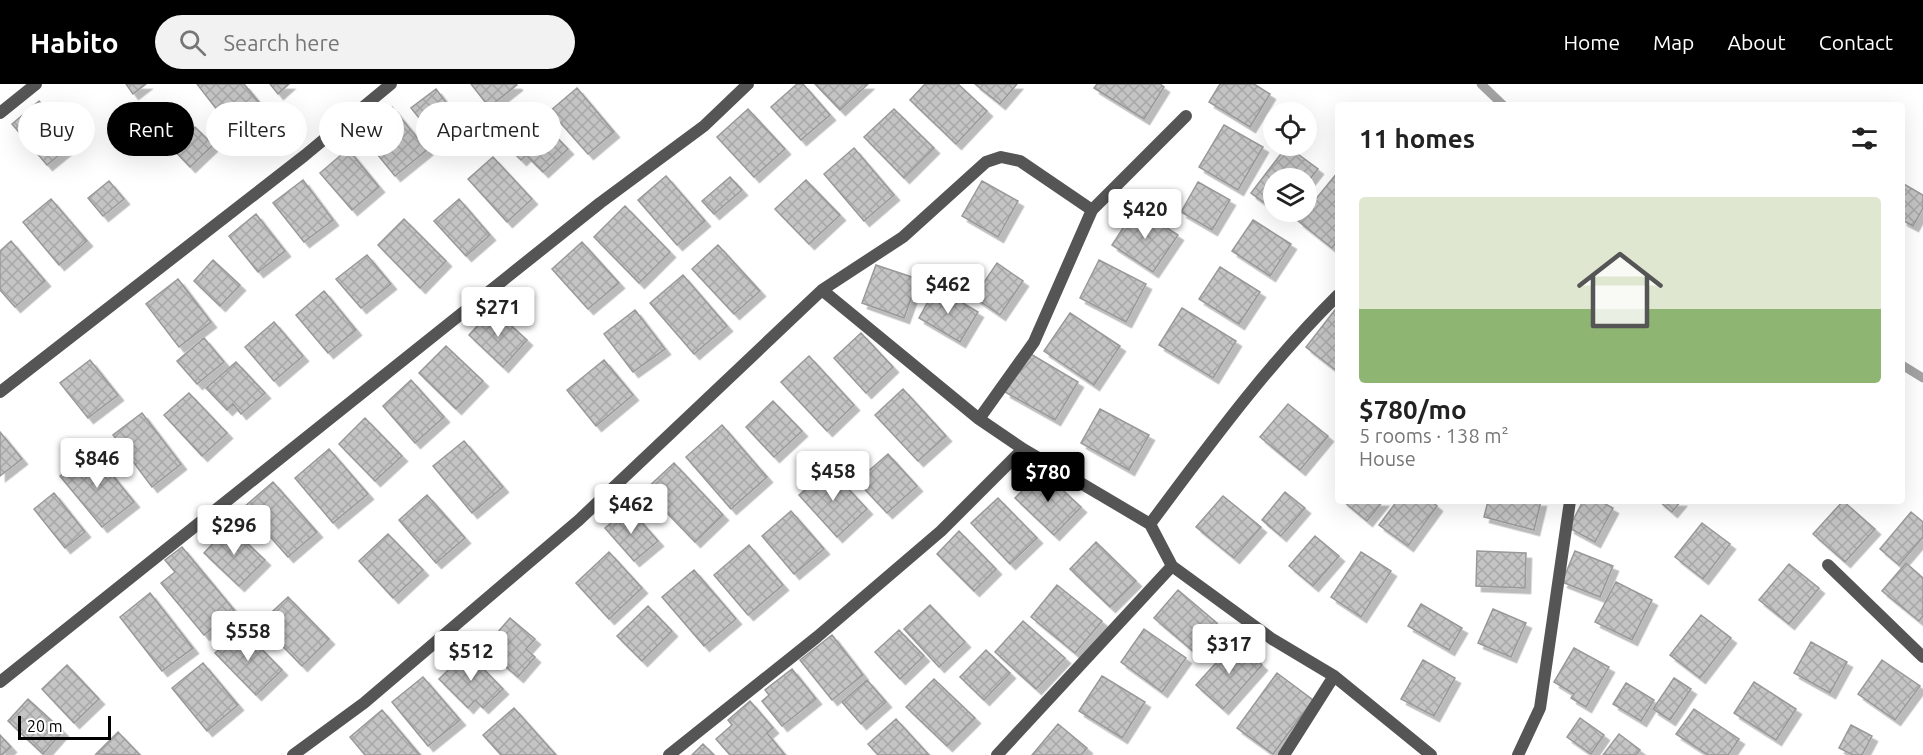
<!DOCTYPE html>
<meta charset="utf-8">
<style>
:root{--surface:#fff;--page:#f2f2f2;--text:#222;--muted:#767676;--accent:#000}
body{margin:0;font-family:Ubuntu,sans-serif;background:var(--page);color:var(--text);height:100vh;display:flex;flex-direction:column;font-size:22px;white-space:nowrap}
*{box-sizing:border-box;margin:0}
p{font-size:20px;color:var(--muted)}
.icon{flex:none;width:33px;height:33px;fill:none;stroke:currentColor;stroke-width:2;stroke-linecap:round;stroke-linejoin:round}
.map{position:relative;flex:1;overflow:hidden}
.side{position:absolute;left:1335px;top:18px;width:570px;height:402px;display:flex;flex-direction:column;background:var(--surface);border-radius:6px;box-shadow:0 6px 24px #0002}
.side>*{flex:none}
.top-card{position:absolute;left:18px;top:18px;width:570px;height:54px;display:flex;gap:12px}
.tools{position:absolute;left:1263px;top:18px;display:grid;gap:12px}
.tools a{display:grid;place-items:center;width:54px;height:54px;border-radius:50%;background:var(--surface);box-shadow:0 6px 24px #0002;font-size:30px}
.scale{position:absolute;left:18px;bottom:15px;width:93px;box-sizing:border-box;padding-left:6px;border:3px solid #000;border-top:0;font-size:16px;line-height:21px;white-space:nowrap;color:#000;-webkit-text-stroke:4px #fff;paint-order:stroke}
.price{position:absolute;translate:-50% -51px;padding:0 14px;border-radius:6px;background:#fff;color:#222;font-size:20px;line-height:39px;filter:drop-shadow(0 2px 3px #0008)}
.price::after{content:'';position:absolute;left:50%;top:36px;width:18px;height:14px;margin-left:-9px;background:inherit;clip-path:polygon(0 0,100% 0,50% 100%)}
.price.active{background:var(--accent);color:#fff}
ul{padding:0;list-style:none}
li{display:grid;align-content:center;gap:12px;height:318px;padding:0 24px}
li span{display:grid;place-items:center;height:186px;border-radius:6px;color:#555}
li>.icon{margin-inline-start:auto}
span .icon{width:108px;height:108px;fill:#fffc;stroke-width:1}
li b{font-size:26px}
h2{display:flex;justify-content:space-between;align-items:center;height:72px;padding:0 24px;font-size:26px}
.tag{padding:0 21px;border-radius:27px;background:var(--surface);box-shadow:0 6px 24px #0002;font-size:21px;line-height:54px}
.tag.active{background:var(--accent);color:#fff}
header{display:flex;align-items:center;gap:36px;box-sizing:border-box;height:84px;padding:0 30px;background:var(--accent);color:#fff}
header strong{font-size:28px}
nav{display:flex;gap:33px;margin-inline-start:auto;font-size:21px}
.search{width:420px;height:54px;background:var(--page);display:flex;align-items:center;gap:15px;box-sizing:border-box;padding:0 21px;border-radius:33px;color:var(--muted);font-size:22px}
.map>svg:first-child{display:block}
</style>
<header>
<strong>Habito</strong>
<div class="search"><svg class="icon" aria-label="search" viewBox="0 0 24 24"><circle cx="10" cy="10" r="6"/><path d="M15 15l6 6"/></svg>Search here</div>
<nav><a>Home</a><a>Map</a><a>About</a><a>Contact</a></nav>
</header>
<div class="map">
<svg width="1923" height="671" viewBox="0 0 1923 671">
<defs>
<pattern id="building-cross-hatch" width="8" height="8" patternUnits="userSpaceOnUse" patternTransform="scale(1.5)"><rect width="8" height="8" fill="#c4c4c4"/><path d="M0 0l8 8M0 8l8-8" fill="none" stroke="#a7a7a7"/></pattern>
<filter id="shadow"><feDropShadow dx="5.5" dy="5.5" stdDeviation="0" flood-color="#0004"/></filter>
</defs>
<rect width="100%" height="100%" fill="#fff"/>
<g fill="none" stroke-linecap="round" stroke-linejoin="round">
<path stroke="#a3a3a3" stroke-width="9" d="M1481,0L1503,21
M1902,281L1923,294"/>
</g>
<path fill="url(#building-cross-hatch)" stroke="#999" stroke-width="1.5" filter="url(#shadow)" d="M126,0H146L133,10Z
M197,0H244L262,22L232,45Z
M270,0H289L278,10Z
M471,0H516L517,1L489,23Z
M797,0H803L830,31L801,56L771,23Z
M815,0H868L840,26Z
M925,0H958L987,27L956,60L910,16Z
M975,0H1017L1000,20Z
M1097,0H1160L1164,3L1144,35L1094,4Z
M1220,0H1254L1270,10L1250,43L1209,18Z
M577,4L614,48L588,70L550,27Z
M436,5L463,41L439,59L411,24Z
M39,17L75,58L47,81L12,40Z
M392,23L427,66L395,92L359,48Z
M748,25L785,65L754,93L717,53Z
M894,25L934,64L904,94L864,53Z
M531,27L568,65L543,88L526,71L521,76L501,56Z
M1224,41L1263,63L1238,106L1199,83Z
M195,43L213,61L190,83L172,64Z
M1287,62L1318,85L1306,100V94H1274V126L1251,109Z
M854,64L894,111L864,137L824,90Z
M348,65L379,103L352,126L320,89Z
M493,73L532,115L507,138L468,95Z
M1337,89L1338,156L1332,164L1298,137Z
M666,92L705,137L677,161L638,116Z
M730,93L742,106L714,130L702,117Z
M303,96L333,136L304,158L273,119Z
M806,96L840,131L809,160L775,125Z
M109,97L124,115L103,132L88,114Z
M982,97L1018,117L998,153L962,132Z
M1198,98L1230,116L1212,146L1181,128Z
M1902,99L1923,111V124L1913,142L1902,136Z
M51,115L87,157L59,181L23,138Z
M459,115L490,151L466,172L434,137Z
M625,122L670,168L639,199L594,153Z
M1136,124L1178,151L1153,188L1112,161Z
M256,130L285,167L258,188L229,152Z
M404,135L446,177L420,204L378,161Z
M1253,136L1291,160L1270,192L1232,167Z
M11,157L45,197L15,223L0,206V167Z
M582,158L619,199L588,225L552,185Z
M718,161L760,207L734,230L692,185Z
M367,171L391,200L361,224L336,195Z
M213,176L240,201L220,222L194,197Z
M1099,176L1146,200L1126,238L1080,214Z
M997,179L1023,197L1000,231L974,213Z
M876,181L918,195L904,234L862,219Z
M1220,183L1260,208L1239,240L1199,215Z
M683,191L727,242L694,270L650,219Z
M178,195L211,238L179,263L146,220Z
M936,203L978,228L960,258L919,234Z
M324,207L356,246L328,269L296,231Z
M1182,224L1236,257L1213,294L1159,261Z
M493,225L527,256L503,283L469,251Z
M635,226L665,265L633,288L604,250Z
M1335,226L1338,229V288L1306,263Z
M1070,229L1120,262L1094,301L1044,267Z
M274,238L303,272L274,297L245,263Z
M861,249L893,283L866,309L834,274Z
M204,254L224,278L197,300L177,277Z
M446,262L483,297L456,325L419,289Z
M1029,269L1078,298L1055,336L1005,308Z
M809,272L854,321L827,347L781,298Z
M90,276L118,311L88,334L60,299Z
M604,276L633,311L596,342L567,306Z
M236,278L265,309L241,330L233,320L227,326L206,304Z
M411,296L444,333L415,359L383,322Z
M903,305L946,352L918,377L875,331Z
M189,309L227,349L202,372L164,331Z
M773,317L802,347L774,373L746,343Z
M1288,320L1328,352L1300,386L1260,353Z
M1100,325L1149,351L1129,386L1081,359Z
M142,329L181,380L152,403L113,351Z
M365,334L402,372L375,397L339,360Z
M722,341L767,393L731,425L686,373Z
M0,348L22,375L0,392Z
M464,357L503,403L472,429L433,382Z
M329,365L368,410L333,439L295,394Z
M92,366L134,418L102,443L60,392Z
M888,370L917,402L887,429L857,397Z
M674,379L723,431L695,458L645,406Z
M829,384L867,425L837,453L799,411Z
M1042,387L1081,423L1054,451L1015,414Z
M273,398L317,448L288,473L244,423Z
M1285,408L1305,424L1281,452L1262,436Z
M54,409L85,448L65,464L34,425Z
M427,411L465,454L436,479L399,436Z
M1223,412L1261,443L1234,474L1196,443Z
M998,414L1037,454L1010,480L971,439Z
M1343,417H1383L1367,437Z
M1397,417H1431L1437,422L1408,462L1379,441Z
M1488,417H1541L1534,446L1484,433Z
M1583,417H1600L1613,424L1595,458L1569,444Z
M1659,417H1681L1672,428Z
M1843,417L1875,445L1845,478L1813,450Z
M629,424L658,457L634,477L605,444Z
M791,427L824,465L794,490L762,452Z
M1911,428L1923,438V453L1899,481L1880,465Z
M1702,439L1730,460L1703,495L1675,473Z
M229,442L265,476L239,502L204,469Z
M959,447L996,485L974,507L937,470Z
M388,450L423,486L393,514L359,477Z
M1315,452L1339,472L1313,502L1289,482Z
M1096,458L1136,497L1110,523L1070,485Z
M749,461L783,501L748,531L714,491Z
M182,463L234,526L204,551L161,499L175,488L165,476Z
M1477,467L1526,469L1525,504L1476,502Z
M1575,467L1613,482L1600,513L1562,498Z
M609,468L642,504L609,535L576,499Z
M1361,468L1391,487L1361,533L1331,513Z
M1906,479L1923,494V532L1919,537L1882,507Z
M1789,480L1819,504L1789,540L1759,516Z
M694,486L736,535L704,562L662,513Z
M1616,498L1652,516L1632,556L1595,538Z
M1057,501L1102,537L1075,569L1031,533Z
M1178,506L1217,539L1193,567L1154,534Z
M150,509L193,564L162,587L120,533Z
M288,513L329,555L302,582L260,539Z
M1421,520L1462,544L1449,566L1408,542Z
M930,521L965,558L939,583L904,545Z
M648,522L672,547L642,577L617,552Z
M1493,525L1526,539L1511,573L1478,559Z
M1701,531L1731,554L1700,594L1670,571Z
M510,534L535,555L526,565L535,573L518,593L484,564Z
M1023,537L1065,574L1036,605L995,568Z
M241,544L282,586L256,611L215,569Z
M1144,545L1186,574L1162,608L1121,578Z
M899,546L924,572L900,595L875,568Z
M832,551L863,591L832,616L800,576Z
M1236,557L1262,581L1223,625L1196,601Z
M1811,558L1847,578L1830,609L1794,589Z
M1574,564L1609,583L1586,623L1571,614L1574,610L1554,598Z
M986,566L1010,589L984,616L960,593Z
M467,568L503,605L483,624L475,616L468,624L439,595Z
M1423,576L1455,594L1434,632L1401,615Z
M1882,576L1920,602L1895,636L1858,610Z
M203,579L238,621L207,647L172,604Z
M67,581L99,615L74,639L42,605Z
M792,585L816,615L782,642L762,617L769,611L765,606Z
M1277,589L1313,616L1273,670L1237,644Z
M1102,592L1145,618L1122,654L1079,627Z
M423,593L460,636L428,662L392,618Z
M1674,594L1691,605L1670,636L1653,625Z
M934,595L975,634L947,662L906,623Z
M867,596L886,618L861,640L842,618Z
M1754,598L1796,625L1776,656L1734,629Z
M1626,599L1654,616L1641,637L1613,620Z
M28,615L63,647L43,670L8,637Z
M750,617L773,644L767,649L785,671H730L716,655L732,641L728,636Z
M514,624L556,671H501L483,651Z
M1694,625L1739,655L1728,671H1708L1676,650Z
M382,626L420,671H365L350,653Z
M1580,634L1604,651L1591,670L1567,653Z
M896,635L929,671H878L868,660Z
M1058,640L1087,664L1081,671H1032Z
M1851,641L1872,652L1862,671H1853L1839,664Z
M118,648L140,671L96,670Z
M1619,650L1640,666L1636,671H1603Z
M0,651L11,663L2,671H0Z
M703,660L714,671H692Z"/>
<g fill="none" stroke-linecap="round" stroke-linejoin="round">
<path stroke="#555" stroke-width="12" d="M0,29L36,0
M822,206L979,335L1023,365L1150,440L1172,482L1272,555L1334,592L1431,671
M0,308L304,72L391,0
M979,335L1034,258L1092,126L1186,32
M1150,440C1209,361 1267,281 1338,211
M1828,481L1923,573
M0,598L600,119L704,42L748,0
M293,671L364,619L579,436L822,206L903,153L986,78L1001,73L1020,77L1092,126
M669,671L817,553L941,447L1023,365
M997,671L1172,482
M1284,671L1334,592
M1518,671L1540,624L1570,417"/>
</g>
</svg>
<div class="tools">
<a><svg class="icon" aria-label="locate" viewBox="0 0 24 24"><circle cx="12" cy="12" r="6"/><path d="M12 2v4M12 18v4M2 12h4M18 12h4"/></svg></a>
<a><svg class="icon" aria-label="layers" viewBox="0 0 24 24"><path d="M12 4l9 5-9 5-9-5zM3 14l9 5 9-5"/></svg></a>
</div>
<div class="scale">20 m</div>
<b class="price" style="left:1145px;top:156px">$420</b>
<b class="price" style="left:948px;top:231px">$462</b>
<b class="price" style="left:498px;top:254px">$271</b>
<b class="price" style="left:97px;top:405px">$846</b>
<b class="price" style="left:833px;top:418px">$458</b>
<b class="price active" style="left:1048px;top:419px">$780</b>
<b class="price" style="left:631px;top:451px">$462</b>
<b class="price" style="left:234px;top:472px">$296</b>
<b class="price" style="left:248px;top:578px">$558</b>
<b class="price" style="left:1229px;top:591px">$317</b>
<b class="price" style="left:471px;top:598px">$512</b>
<div class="top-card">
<a class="tag">Buy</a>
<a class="tag active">Rent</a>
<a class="tag">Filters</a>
<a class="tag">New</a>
<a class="tag">Apartment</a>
</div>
<section class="side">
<h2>11 homes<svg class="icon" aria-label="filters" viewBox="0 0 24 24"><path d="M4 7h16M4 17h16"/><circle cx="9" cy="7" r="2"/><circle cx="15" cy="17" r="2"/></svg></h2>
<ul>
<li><span style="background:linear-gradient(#dfe7d0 60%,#8fb573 0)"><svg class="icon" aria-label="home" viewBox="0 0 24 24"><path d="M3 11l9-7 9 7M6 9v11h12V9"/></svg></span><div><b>$780/mo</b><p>5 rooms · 138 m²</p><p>House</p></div></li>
</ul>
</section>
</div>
